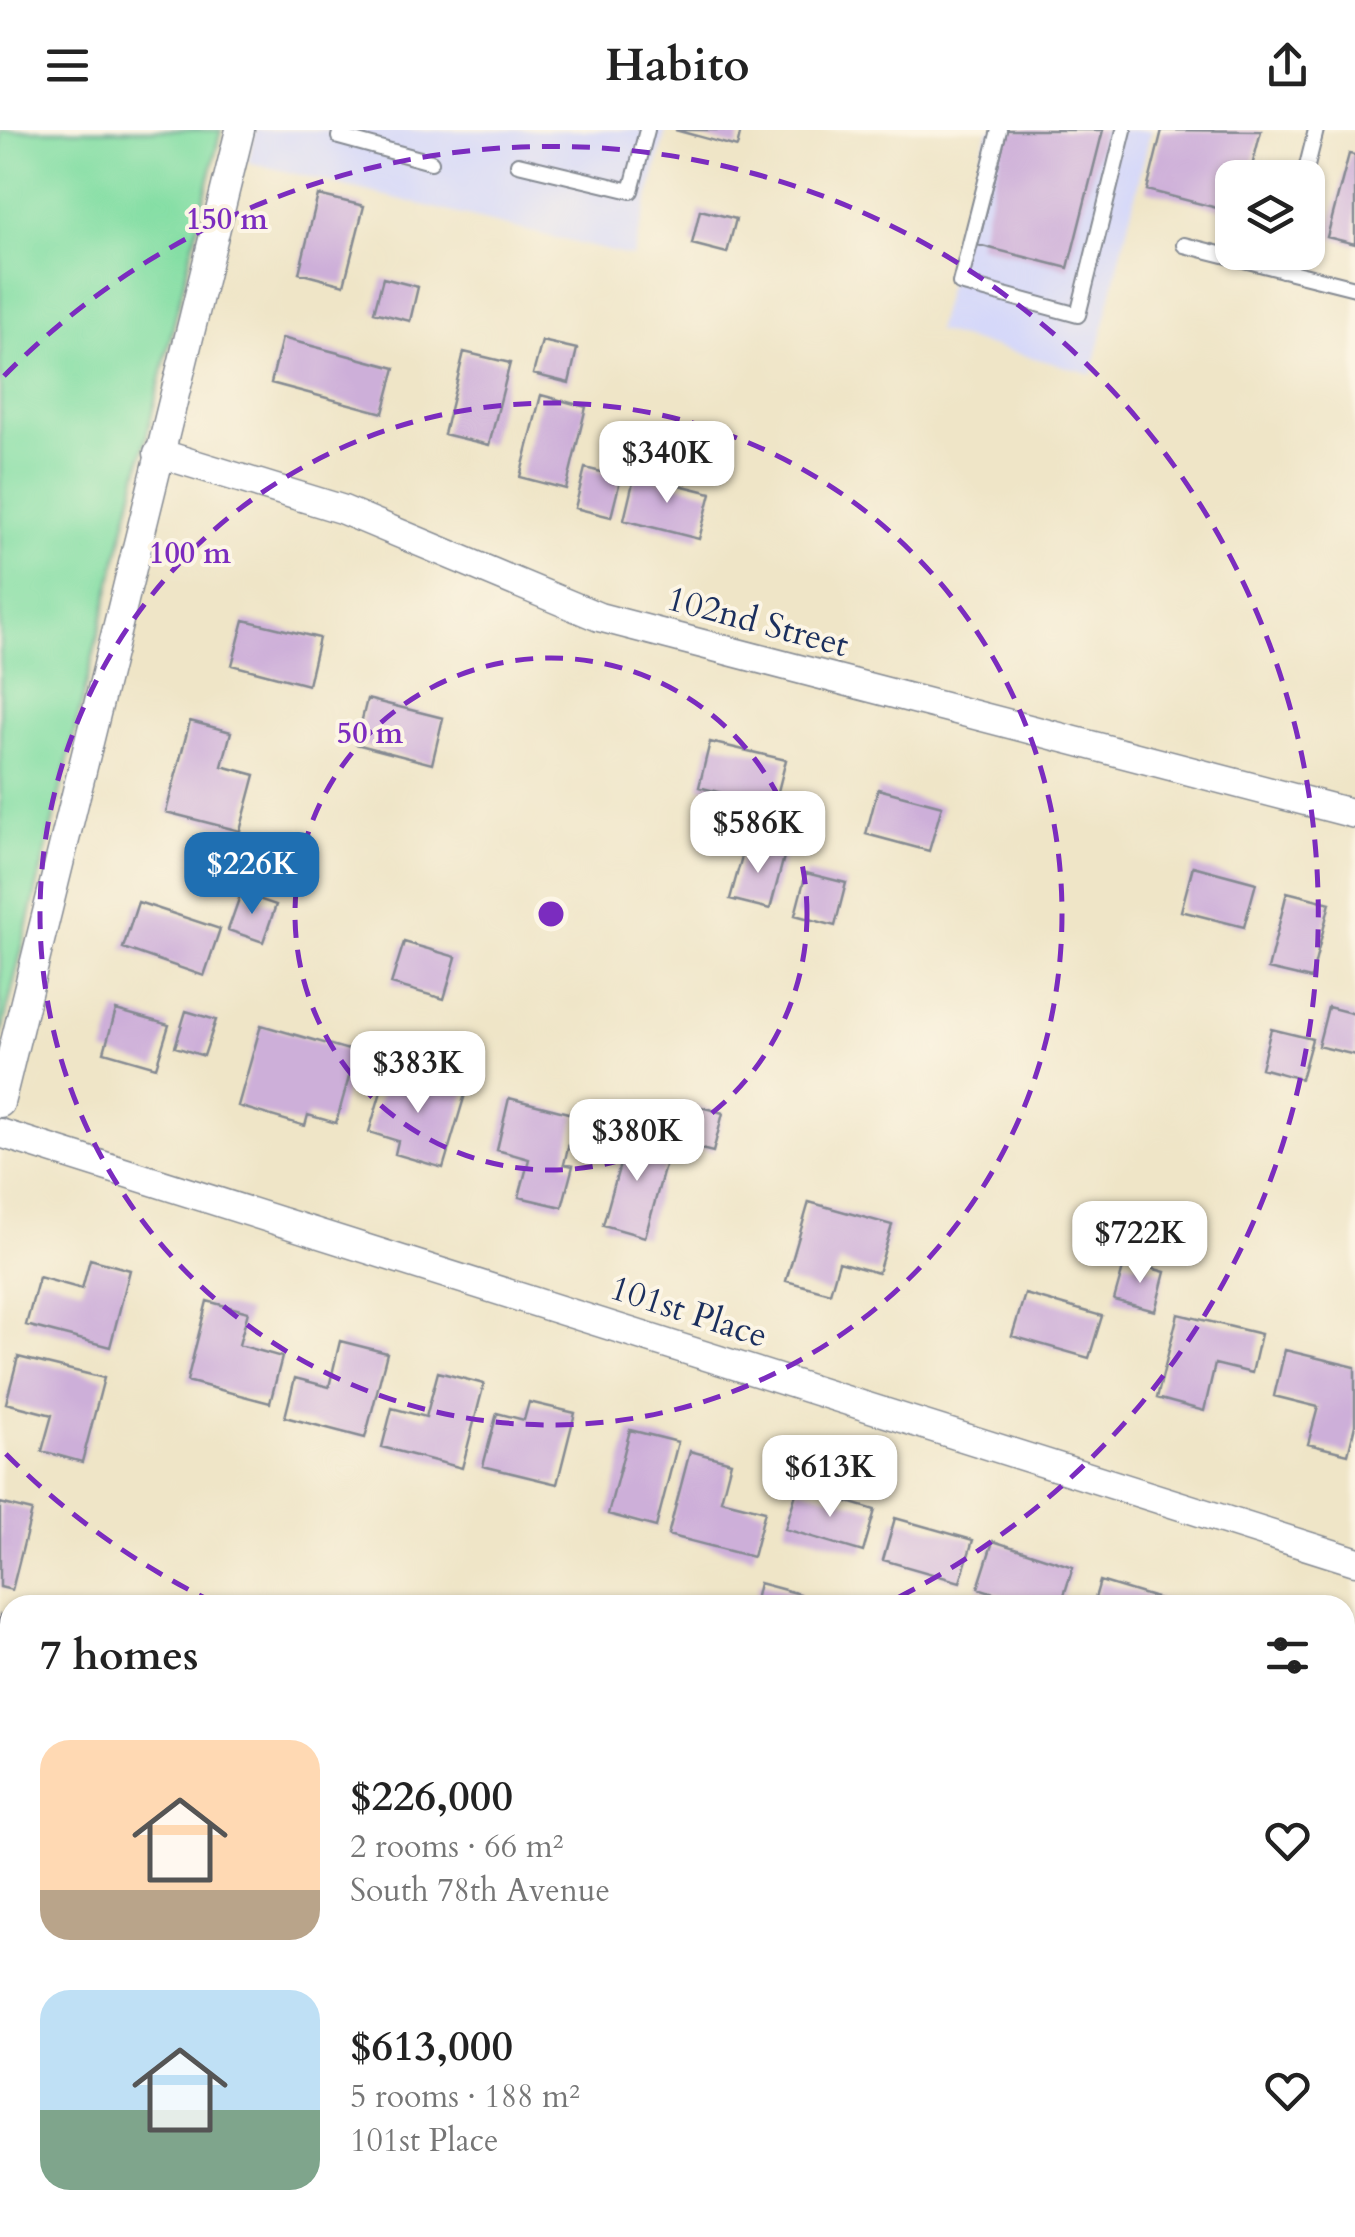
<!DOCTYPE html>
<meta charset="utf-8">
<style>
:root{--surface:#fff;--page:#f6f6f6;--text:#222;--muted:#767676;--accent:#1f6fb2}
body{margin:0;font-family:Cardo,serif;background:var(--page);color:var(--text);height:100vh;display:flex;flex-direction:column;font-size:38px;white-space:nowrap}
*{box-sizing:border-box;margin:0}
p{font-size:32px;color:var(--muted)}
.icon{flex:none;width:55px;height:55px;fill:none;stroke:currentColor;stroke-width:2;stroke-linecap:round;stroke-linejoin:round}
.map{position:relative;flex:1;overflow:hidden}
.drawer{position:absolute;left:0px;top:1465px;width:1355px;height:642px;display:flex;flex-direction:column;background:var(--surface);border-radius:30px 30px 0 0;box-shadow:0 2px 8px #0004}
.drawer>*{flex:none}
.buttons{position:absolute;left:1215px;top:30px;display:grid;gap:20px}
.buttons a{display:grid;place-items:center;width:110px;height:110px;border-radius:20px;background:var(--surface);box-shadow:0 2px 8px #0004;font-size:50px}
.price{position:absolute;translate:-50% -85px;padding:0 22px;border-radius:20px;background:#fff;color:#222;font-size:32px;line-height:65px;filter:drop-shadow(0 2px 5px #0008)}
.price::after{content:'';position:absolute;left:50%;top:60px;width:30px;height:22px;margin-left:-15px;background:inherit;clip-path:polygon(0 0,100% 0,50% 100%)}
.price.selected{background:var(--accent);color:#fff}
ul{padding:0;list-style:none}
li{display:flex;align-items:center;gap:30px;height:250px;padding:0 40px}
li span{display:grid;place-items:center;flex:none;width:280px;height:200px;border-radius:30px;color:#555}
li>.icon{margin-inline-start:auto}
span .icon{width:120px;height:120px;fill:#fffc;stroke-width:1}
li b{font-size:42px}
h2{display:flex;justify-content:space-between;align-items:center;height:120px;padding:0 40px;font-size:42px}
header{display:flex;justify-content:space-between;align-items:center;height:130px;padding:0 40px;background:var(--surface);font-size:45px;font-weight:600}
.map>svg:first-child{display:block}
</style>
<header><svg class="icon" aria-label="menu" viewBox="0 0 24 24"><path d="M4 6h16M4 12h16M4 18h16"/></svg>Habito<svg class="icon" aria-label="share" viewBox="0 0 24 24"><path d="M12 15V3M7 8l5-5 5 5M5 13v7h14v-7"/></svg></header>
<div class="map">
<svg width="1355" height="2107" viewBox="0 0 1355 2107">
<rect width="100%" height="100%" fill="#fcf5e5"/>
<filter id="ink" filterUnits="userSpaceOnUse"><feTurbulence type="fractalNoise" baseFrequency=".01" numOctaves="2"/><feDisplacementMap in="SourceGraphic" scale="20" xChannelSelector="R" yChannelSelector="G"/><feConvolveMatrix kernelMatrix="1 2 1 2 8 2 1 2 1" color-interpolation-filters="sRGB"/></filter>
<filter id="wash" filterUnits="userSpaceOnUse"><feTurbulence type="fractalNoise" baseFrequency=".0048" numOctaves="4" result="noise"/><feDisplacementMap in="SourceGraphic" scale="40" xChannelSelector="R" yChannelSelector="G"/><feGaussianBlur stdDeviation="2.25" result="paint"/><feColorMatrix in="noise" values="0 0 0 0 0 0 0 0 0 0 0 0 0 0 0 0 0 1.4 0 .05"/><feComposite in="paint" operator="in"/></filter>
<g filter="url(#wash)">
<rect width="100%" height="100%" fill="#efe5c7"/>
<path fill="#d5d8f9" d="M256,0H666L633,127L248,32Z
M988,0H1151L1092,244L936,201Z"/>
<path fill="#84dea4" stroke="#508681" stroke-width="2.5" d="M0,0H221L0,910Z"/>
<g id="blocks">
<path fill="#cdafd9" d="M675,0H741L737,17Z
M1007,0H1103L1068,138L978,115Z
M1162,0L1261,1L1249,48H1232V82L1147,60Z
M1349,24L1355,25V114L1327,107Z
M318,65L364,76L344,155L299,143Z
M700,80L736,89L727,123L692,114Z
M383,148L418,157L410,191L374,182Z
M282,208L395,238L383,283L271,253Z
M542,211L577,219L569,253L533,244Z
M464,222L510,233L489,315L444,304Z
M541,265L586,277L566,359L520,347Z
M585,338L621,347L611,387L575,378Z
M635,344L711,363L699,409L624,390Z
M244,490L319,508L308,555L232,535Z
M367,569L443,588L432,634L356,614Z
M190,591L231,602L222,636L255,645L240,701L166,682Z
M710,612L786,630L774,677L699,657Z
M878,659L942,676L929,721L866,704Z
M746,712L785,723L770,779L730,769Z
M1193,736L1256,753L1244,797L1181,781Z
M806,743L846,753L835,796L795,785Z
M1287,762L1330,773L1311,849L1268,839Z
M241,763L276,775L263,812L228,800Z
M138,772L220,799L204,846L123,818Z
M404,812L456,827L444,869L391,854Z
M1328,877L1355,884V925L1318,916Z
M116,880L169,895L156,937L104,922Z
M186,881L216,890L204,926L175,917Z
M261,895L356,922L336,993L308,985L305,996L238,976Z
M1271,899L1312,909L1301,949L1261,938Z
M388,938L466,961L443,1038L395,1024L398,1011L369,1002Z
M509,968L576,985L564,1034L573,1036L562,1077L519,1067L529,1029L497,1020Z
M683,972L723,983L713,1022L673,1012Z
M629,1002L671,1014L645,1107L603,1095Z
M809,1072L892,1095L878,1143L839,1132L830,1163L786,1151Z
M90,1129L130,1140L110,1217L26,1195L39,1147L82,1159Z
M1125,1131L1165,1142L1155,1181L1114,1170Z
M1025,1164L1102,1186L1089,1228L1012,1206Z
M207,1171L248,1182L239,1215L282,1227L270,1273L187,1251Z
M1178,1184L1261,1204L1252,1243L1215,1234L1204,1281L1157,1268Z
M340,1211L387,1223L365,1308L285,1287L295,1248L329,1257Z
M1285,1220L1355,1237V1295L1348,1324L1308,1314L1318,1277L1274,1266Z
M18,1227L104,1248L82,1332L42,1321L52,1285L6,1273Z
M438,1242L484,1254L462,1338L382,1317L392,1278L426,1287Z
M529,1272L575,1283L557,1354L483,1336L497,1283L524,1290Z
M630,1300L678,1312L656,1397L608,1384Z
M690,1321L731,1332L721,1370L765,1381L753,1427L668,1405Z
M798,1357L875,1380L863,1422L785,1399Z
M0,1373L32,1381L12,1460L0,1457Z
M895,1388L973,1410L960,1452L883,1430Z
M993,1411L1073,1437L1061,1475H1032L978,1458Z
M1100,1451L1176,1474V1475H1093Z
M759,1453L800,1464L797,1475H754Z
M0,1485L10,1487V1528L0,1526Z
M1345,1527L1355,1531V1553L1346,1582Z
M1345,1622L1355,1625L1354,1702L1345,1700Z
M4,1823L10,1824V1876L0,1874Z
M0,1976L10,1978V2020L0,2018Z
M26,2098H84L104,2103L103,2107H24Z
M185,2098H221L227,2099L225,2107H183Z
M665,2098H716L713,2107H663Z
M752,2098H795L802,2099L800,2107H750Z
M996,2098H1040L1038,2107Z
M1057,2098H1107L1125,2102L1124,2107H1055Z"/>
</g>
</g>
<g filter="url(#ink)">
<use href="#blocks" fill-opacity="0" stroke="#858a92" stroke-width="2.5"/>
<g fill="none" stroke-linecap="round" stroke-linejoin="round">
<g stroke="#858a92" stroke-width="18">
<path id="lane" d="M341,0L339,7L431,32
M999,0L960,153L1078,185L1124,0
M518,34L631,61L647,0
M1304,48L1316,0
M1184,115L1355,158
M1282,140L1286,122"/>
</g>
<g stroke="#858a92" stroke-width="31">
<path id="street" d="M158,323L341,379L599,487L1355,684
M0,973L240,0
M0,1003L1355,1431
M0,1694L10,1696
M1345,2036L1355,2039"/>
</g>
<use href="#lane" stroke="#fff" stroke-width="14"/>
<use href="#street" stroke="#fff" stroke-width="28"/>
</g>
</g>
<g fill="none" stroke="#7b2cbf" stroke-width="5" stroke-dasharray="18 12">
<circle cx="551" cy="784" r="256"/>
<circle cx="551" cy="784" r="511"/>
<path d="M215 1473A767 767 0 0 1 4 1322M4 246A767 767 0 1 1 887 1473"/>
</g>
<g text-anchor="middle" stroke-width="8" stroke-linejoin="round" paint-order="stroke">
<g font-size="35" fill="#1b2f5e" stroke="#fcf5e5">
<text transform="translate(758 491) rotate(15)" y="12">102nd Street</text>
<text transform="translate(689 1181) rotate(18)" y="12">101st Place</text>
</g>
</g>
<circle cx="551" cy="784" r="15" fill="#7b2cbf" stroke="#fcf5e5" stroke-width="5"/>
<g font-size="30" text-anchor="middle" font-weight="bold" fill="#7b2cbf" stroke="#fcf5e5" stroke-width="8" stroke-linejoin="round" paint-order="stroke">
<text x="227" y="99">150 m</text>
<text x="190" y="433">100 m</text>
<text x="370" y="613">50 m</text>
</g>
</svg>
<div class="buttons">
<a><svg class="icon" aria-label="layers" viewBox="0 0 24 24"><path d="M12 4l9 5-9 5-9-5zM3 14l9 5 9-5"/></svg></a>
</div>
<b class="price" style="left:667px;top:376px">$340K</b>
<b class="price" style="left:758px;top:746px">$586K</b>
<b class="price selected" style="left:252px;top:787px">$226K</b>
<b class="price" style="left:418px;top:986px">$383K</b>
<b class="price" style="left:637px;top:1054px">$380K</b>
<b class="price" style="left:1140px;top:1156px">$722K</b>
<b class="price" style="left:830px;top:1390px">$613K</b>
<section class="drawer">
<h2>7 homes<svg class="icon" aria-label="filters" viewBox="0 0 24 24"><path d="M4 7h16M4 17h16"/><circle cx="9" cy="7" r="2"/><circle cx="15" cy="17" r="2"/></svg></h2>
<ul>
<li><span style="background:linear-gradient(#ffd9b3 75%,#b9a48a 0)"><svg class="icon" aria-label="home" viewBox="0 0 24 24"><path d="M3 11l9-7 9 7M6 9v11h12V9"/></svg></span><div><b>$226,000</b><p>2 rooms · 66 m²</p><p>South 78th Avenue</p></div><svg class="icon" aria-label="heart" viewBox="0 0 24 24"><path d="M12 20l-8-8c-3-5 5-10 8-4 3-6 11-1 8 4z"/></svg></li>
<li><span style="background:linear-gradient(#bfe0f5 60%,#7fa58c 0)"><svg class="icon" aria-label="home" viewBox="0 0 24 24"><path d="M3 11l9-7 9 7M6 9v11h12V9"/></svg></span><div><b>$613,000</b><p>5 rooms · 188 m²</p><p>101st Place</p></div><svg class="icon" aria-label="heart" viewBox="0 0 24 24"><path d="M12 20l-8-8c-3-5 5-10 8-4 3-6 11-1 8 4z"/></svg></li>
</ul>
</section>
</div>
